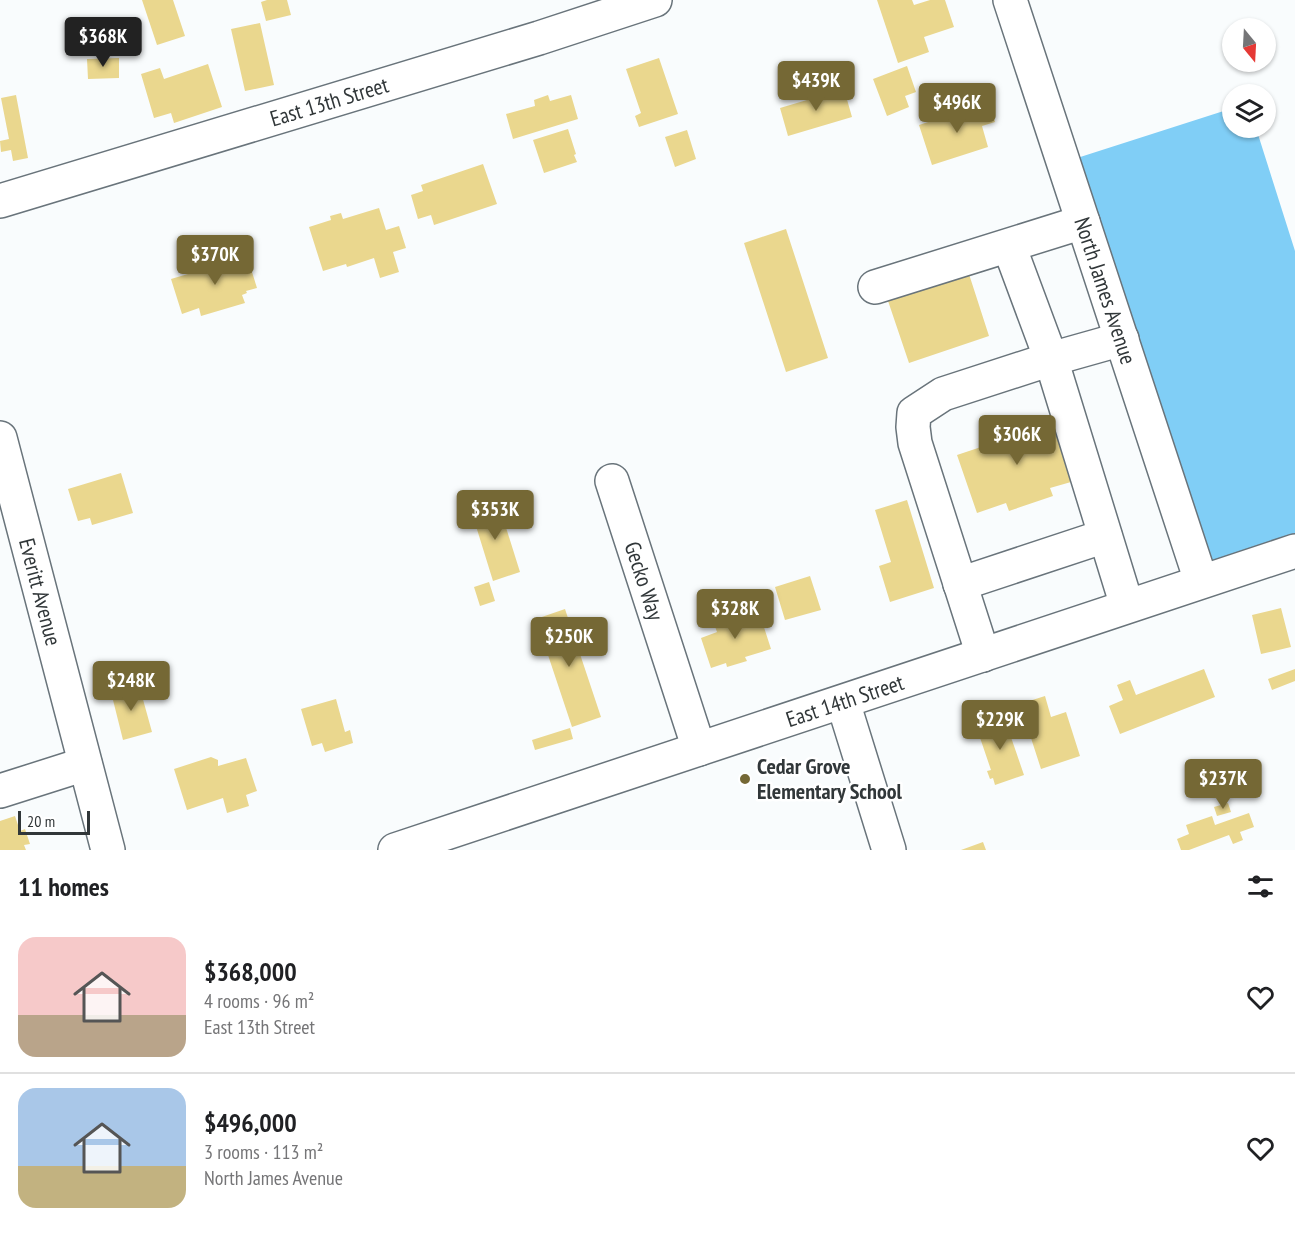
<!DOCTYPE html>
<meta charset="utf-8">
<style>
:root{--surface:#fff;--page:#f6f6f6;--text:#202124;--muted:#757577;--line:#e0e0e0;--accent:#756835}
body{margin:0;font-family:"PT Sans Narrow",sans-serif;background:var(--page);color:var(--text);height:100vh;display:flex;flex-direction:column;font-size:22px;white-space:nowrap}
*{box-sizing:border-box;margin:0}
p{font-size:20px;color:var(--muted)}
.icon{flex:none;width:33px;height:33px;fill:none;stroke:currentColor;stroke-width:2;stroke-linecap:round;stroke-linejoin:round}
.map{position:relative;height:850px;overflow:hidden}
.panel{display:flex;flex-direction:column;background:var(--surface);flex:1}
.panel>*{flex:none}
.needle{width:39px;rotate:162deg}
.controls{position:absolute;left:1222px;top:18px;display:grid;gap:12px}
.controls a{display:grid;place-items:center;width:54px;height:54px;border-radius:50%;background:var(--surface);box-shadow:0 2px 4px #0004;font-size:30px}
.scale{position:absolute;left:18px;bottom:15px;width:72px;box-sizing:border-box;padding-left:6px;border:3px solid #313739;border-top:0;font-size:16px;line-height:21px;white-space:nowrap;color:#313739;-webkit-text-stroke:4px #fff;paint-order:stroke}
.price{position:absolute;translate:-50% -51px;padding:0 14px;border-radius:6px;background:var(--accent);color:#fff;font-size:20px;line-height:39px;filter:drop-shadow(0 2px 3px #0008)}
.price::after{content:'';position:absolute;left:50%;top:36px;width:18px;height:14px;margin-left:-9px;background:inherit;clip-path:polygon(0 0,100% 0,50% 100%)}
.price.current{background:#222;color:#fff}
ul{padding:0;list-style:none}
li{display:flex;align-items:center;gap:18px;height:150px;padding:0 18px}
li+li{border-top:2px solid var(--line)}
li span{display:grid;place-items:center;flex:none;width:168px;height:120px;border-radius:18px;color:#555}
li>.icon{margin-inline-start:auto}
span .icon{width:72px;height:72px;fill:#fffc;stroke-width:1}
li b{font-size:26px}
h2{display:flex;justify-content:space-between;align-items:center;height:72px;padding:0 18px;font-size:26px}
.map>svg:first-child{display:block}
</style>
<div class="map">
<svg width="1295" height="850" viewBox="0 0 1295 850">
<rect width="100%" height="100%" fill="#f9fcfd"/>
<path fill="#80cef6" d="M1233,108V128H1256L1295,251V537L1215,563L1208,561L1074,159Z"/>
<path fill="#ead78e" d="M142,0H173L185,36L157,45Z
M267,0H287L291,15L266,21L261,2Z
M877,0H912L914,5L930,0H945L954,27L924,37L929,52L898,63Z
M260,23L274,85L245,91L231,29Z
M119,58V78L88,79L87,59Z
M659,58L678,114L639,127L635,116L641,113L626,69Z
M208,64L222,107L174,123L171,113L154,118L141,74L160,68L164,79Z
M907,66L916,92L905,96L909,107L887,116L873,79Z
M844,89L852,117L788,136L780,108Z
M16,95L28,158L13,161L11,150L1,152L0,141L9,139L1,98Z
M548,95L550,101L571,95L578,119L513,139L506,114L535,106L534,100Z
M989,102L995,122L982,126L988,147L932,165L919,125Z
M568,129L576,154L574,155L577,162L544,173L533,140Z
M687,130L696,159L675,167L665,137Z
M483,164L497,204L434,225L431,215L418,219L411,195L423,191L421,185Z
M379,208L386,230L399,226L406,248L393,252L399,272L380,278L374,258L347,267L346,264L323,271L309,227L331,220L330,216L341,213L343,219Z
M786,229L828,358L786,372L744,243Z
M247,256L257,288L246,291L247,293L242,295L245,303L201,316L199,308L182,314L171,279L198,271L197,267L231,257L232,260Z
M968,271L989,336L909,363L887,298Z
M1033,417L1037,429L1058,421L1078,480L1050,488L1053,496L1009,511L1006,503L977,513L957,455L987,445L983,433Z
M121,473L133,513L92,525L90,518L78,521L68,489Z
M907,500L934,588L890,602L879,566L891,562L875,510Z
M498,502L520,572L493,581L471,510Z
M810,576L821,610L785,620L775,587Z
M489,582L495,601L480,606L474,587Z
M1281,608L1291,647L1261,654L1252,615Z
M565,609L601,717L572,727L536,619Z
M740,609L745,623L761,618L771,649L745,657L747,661L727,667L726,663L711,668L701,638L717,632L712,618Z
M1204,669L1215,697L1120,734L1109,706L1123,700L1117,685L1130,680L1136,695Z
M1295,669V681L1272,690L1268,679Z
M139,685L152,732L123,740L111,692Z
M1045,696L1051,717L1066,712L1080,756L1041,769L1020,704Z
M336,699L345,732L350,730L353,743L325,752L322,743L312,746L301,709Z
M1004,717L1024,775L995,785L993,778L990,779L987,771L991,770L976,726Z
M570,728L573,739L535,750L532,740Z
M211,757L218,760V766L246,758L257,791L246,795L249,806L227,813L223,798L187,810L174,769Z
M1228,803L1231,812L1217,816L1214,807Z
M1249,813L1254,827L1240,832L1243,840L1233,844L1229,835L1189,850H1181L1177,839L1189,834L1186,825L1212,816L1215,825Z
M15,816L20,831L25,829L30,844L24,845L26,850H0V821Z
M983,842L986,850H961Z"/>
<g fill="none" stroke-linecap="round" stroke-linejoin="round">
<g stroke="#69747b" stroke-width="36">
<g id="minor">
<path id="s1" d="M1010,0L1201,581"/>
<path id="s2" d="M0,201L539,38L655,0"/>
<path d="M1009,246L1051,359L1127,606"/>
<path d="M875,287L1083,222"/>
<path id="s3" d="M0,438L108,850"/>
<path id="s4" d="M612,481L699,749"/>
<path d="M960,584L1105,536"/>
<path d="M983,655L915,443L913,427L914,413L943,394L1051,359L1122,339"/>
<path d="M843,702L889,850"/>
<path d="M0,791L85,764"/>
<path id="s5" d="M395,850L1295,551"/>
</g>
</g>
<use href="#minor" stroke="#fff" stroke-width="33"/>
</g>
<circle fill="#756835" stroke="#fff" stroke-width="2" cx="745" cy="779" r="6"/>
<g text-anchor="middle" stroke-width="5" stroke-linejoin="round" paint-order="stroke">
<g font-size="22" fill="#313739" stroke="#fff">
<text dy="8" stroke="none"><textPath href="#s2" startOffset="344">East 13th Street</textPath></text>
<text dy="8" stroke="none"><textPath href="#s1" startOffset="306">North James Avenue</textPath></text>
<text dy="8" stroke="none"><textPath href="#s4" startOffset="105">Gecko Way</textPath></text>
<text dy="8" stroke="none"><textPath href="#s3" startOffset="159">Everitt Avenue</textPath></text>
<text dy="8" stroke="none"><textPath href="#s5" startOffset="474">East 14th Street</textPath></text>
</g>
<g font-size="22" font-weight="bold" fill="#313739" stroke="#fff" text-anchor="start">
<text x="757" y="774">Cedar Grove<tspan x="757" dy="25">Elementary School</tspan></text>
</g>
</g>
</svg>
<div class="controls">
<a><svg class="needle" viewBox="-14 -14 28 28"><path d="M0-13l5 13h-10z" fill="#e53935"/><path d="M0 13l5-13h-10z" fill="#757577"/></svg></a>
<a><svg class="icon" aria-label="layers" viewBox="0 0 24 24"><path d="M12 4l9 5-9 5-9-5zM3 14l9 5 9-5"/></svg></a>
</div>
<div class="scale">20 m</div>
<b class="price current" style="left:103px;top:68px">$368K</b>
<b class="price" style="left:816px;top:112px">$439K</b>
<b class="price" style="left:957px;top:134px">$496K</b>
<b class="price" style="left:215px;top:286px">$370K</b>
<b class="price" style="left:1017px;top:466px">$306K</b>
<b class="price" style="left:495px;top:541px">$353K</b>
<b class="price" style="left:735px;top:640px">$328K</b>
<b class="price" style="left:569px;top:668px">$250K</b>
<b class="price" style="left:131px;top:712px">$248K</b>
<b class="price" style="left:1000px;top:751px">$229K</b>
<b class="price" style="left:1223px;top:810px">$237K</b>
</div>
<section class="panel">
<h2>11 homes<svg class="icon" aria-label="filters" viewBox="0 0 24 24"><path d="M4 7h16M4 17h16"/><circle cx="9" cy="7" r="2"/><circle cx="15" cy="17" r="2"/></svg></h2>
<ul>
<li><span style="background:linear-gradient(#f6c9c9 65%,#b9a48a 0)"><svg class="icon" aria-label="home" viewBox="0 0 24 24"><path d="M3 11l9-7 9 7M6 9v11h12V9"/></svg></span><div><b>$368,000</b><p>4 rooms · 96 m²</p><p>East 13th Street</p></div><svg class="icon" aria-label="heart" viewBox="0 0 24 24"><path d="M12 20l-8-8c-3-5 5-10 8-4 3-6 11-1 8 4z"/></svg></li>
<li><span style="background:linear-gradient(#a9c7e8 65%,#c2b280 0)"><svg class="icon" aria-label="home" viewBox="0 0 24 24"><path d="M3 11l9-7 9 7M6 9v11h12V9"/></svg></span><div><b>$496,000</b><p>3 rooms · 113 m²</p><p>North James Avenue</p></div><svg class="icon" aria-label="heart" viewBox="0 0 24 24"><path d="M12 20l-8-8c-3-5 5-10 8-4 3-6 11-1 8 4z"/></svg></li>
</ul>
</section>
